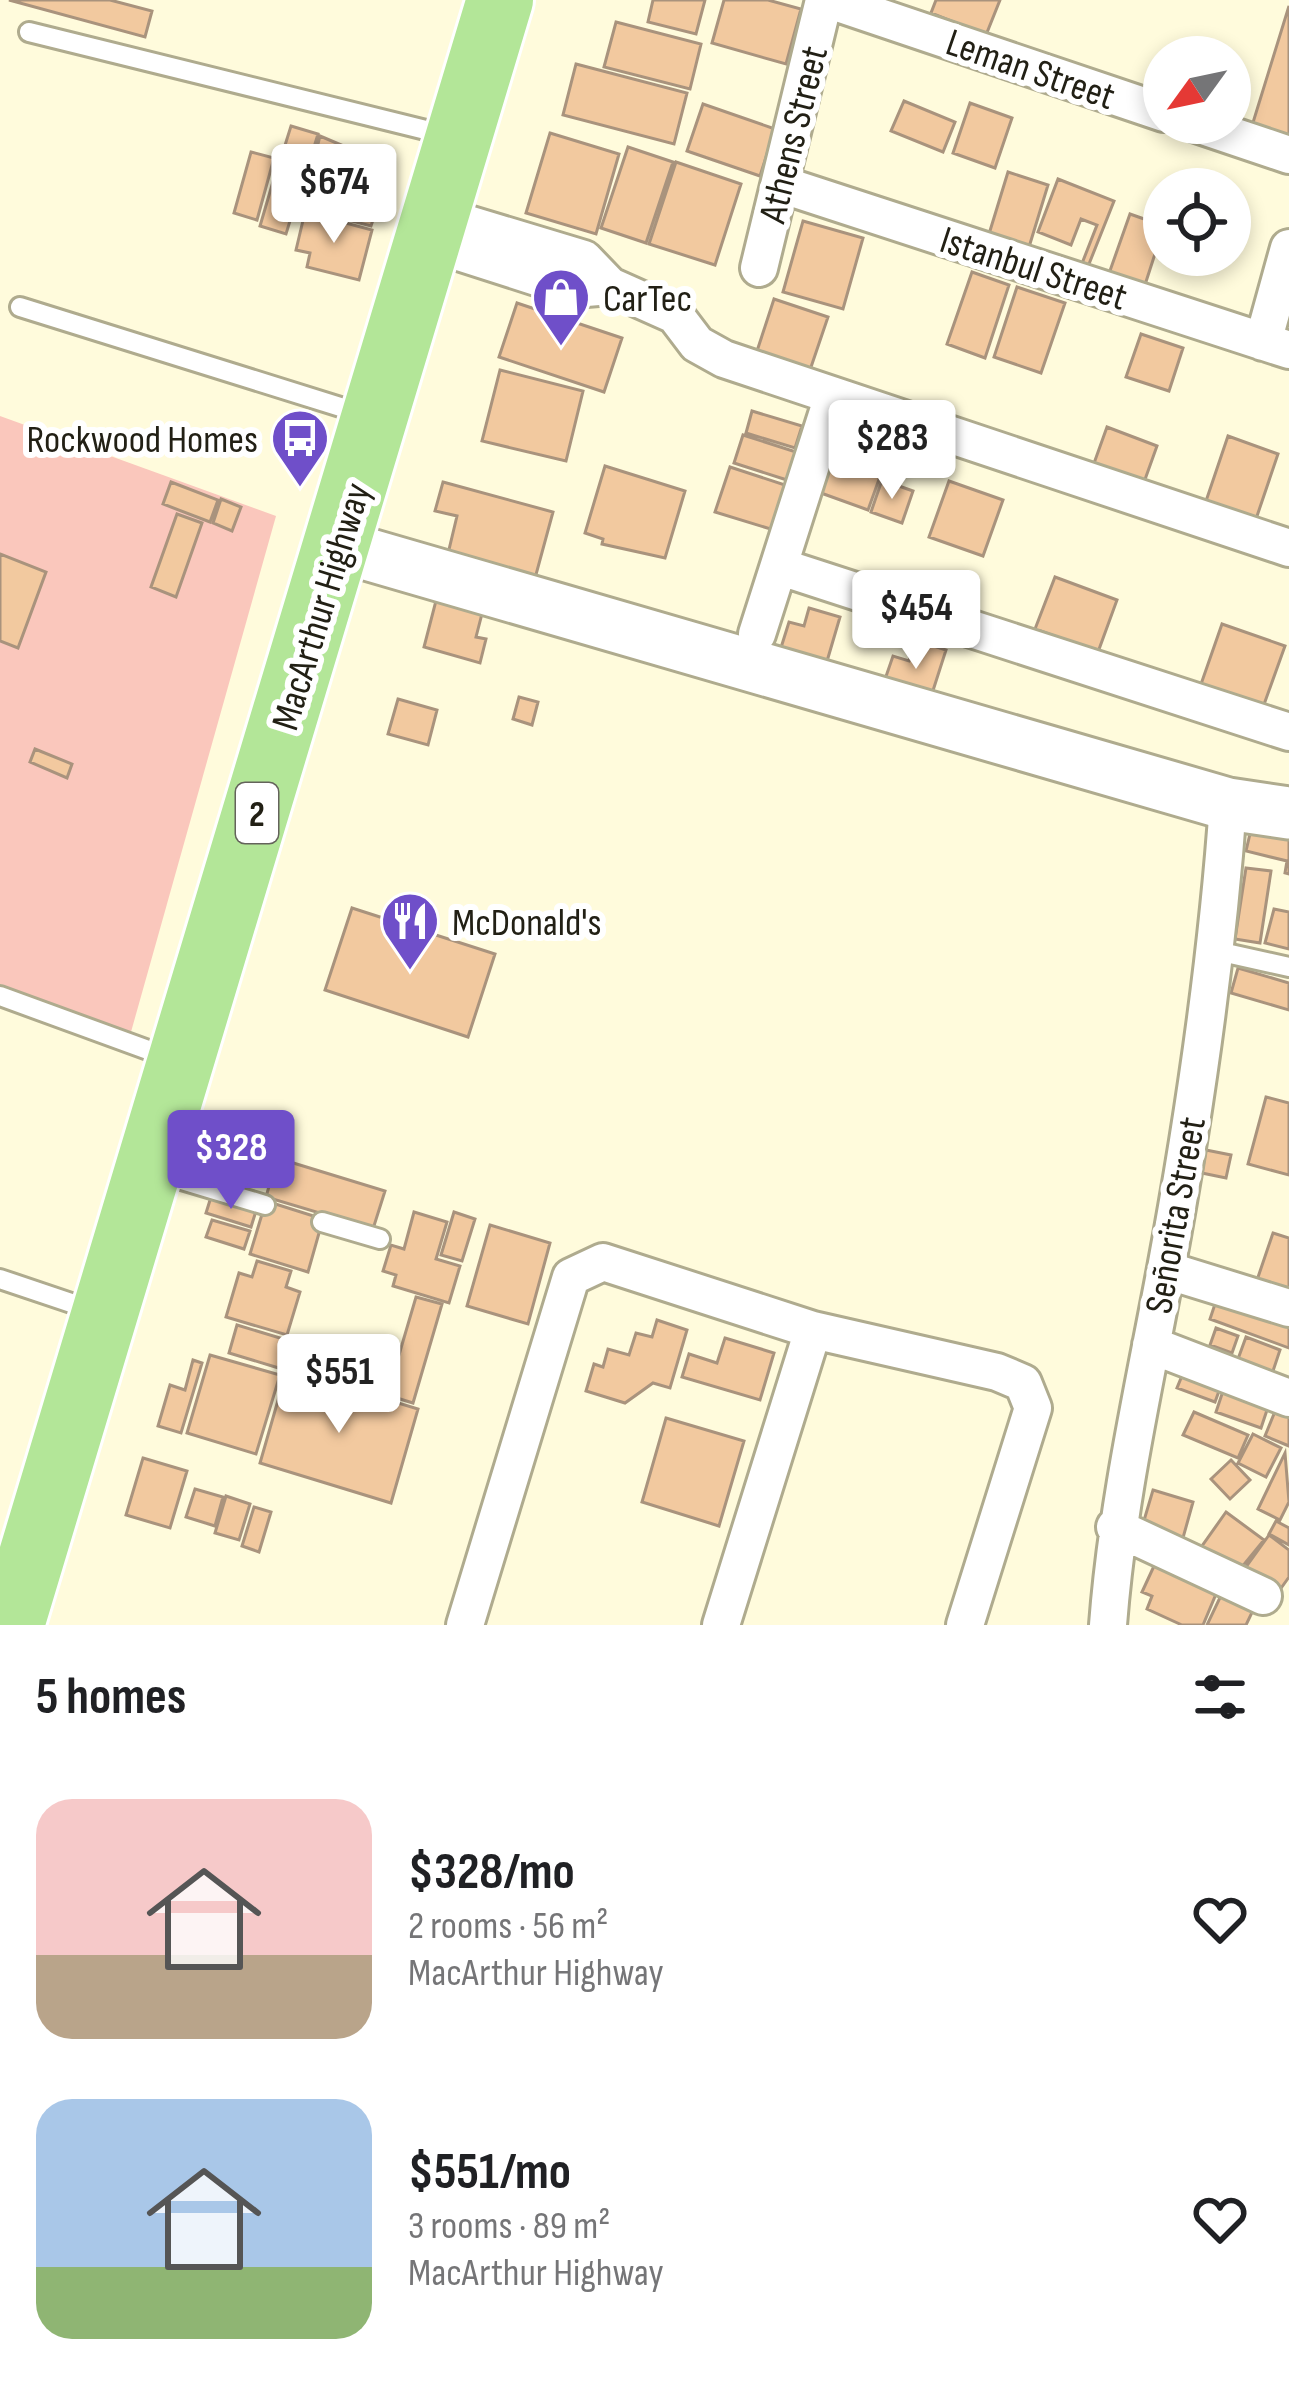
<!DOCTYPE html>
<meta charset="utf-8">
<style>
:root{--surface:#fff;--page:#f6f6f6;--text:#202124;--muted:#757577;--accent:#6f4fc9}
body{margin:0;font-family:"Sofia Sans Condensed",sans-serif;background:var(--page);color:var(--text);height:100vh;display:flex;flex-direction:column;font-size:45px;white-space:nowrap}
*{box-sizing:border-box;margin:0}
p{font-size:39px;color:var(--muted)}
.icon{flex:none;width:66px;height:66px;fill:none;stroke:currentColor;stroke-width:2;stroke-linecap:round;stroke-linejoin:round}
.map{position:relative;height:1625px;overflow:hidden}
.details{display:flex;flex-direction:column;background:var(--surface);flex:1}
.details>*{flex:none}
.needle{width:78px;rotate:237deg}
.tools{position:absolute;left:1143px;top:36px;display:grid;gap:24px}
.tools a{display:grid;place-items:center;width:108px;height:108px;border-radius:50%;background:var(--surface);box-shadow:0 6px 18px #0003;font-size:60px}
.price{position:absolute;translate:-50% -102px;padding:0 27px;border-radius:12px;background:#fff;color:#222;font-size:39px;line-height:78px;filter:drop-shadow(0 3px 6px #0008)}
.price::after{content:'';position:absolute;left:50%;top:72px;width:36px;height:27px;margin-left:-18px;background:inherit;clip-path:polygon(0 0,100% 0,50% 100%)}
.price.active{background:var(--accent);color:#fff}
ul{padding:0;list-style:none}
li{display:flex;align-items:center;gap:36px;height:300px;padding:0 36px}
li span{display:grid;place-items:center;flex:none;width:336px;height:240px;border-radius:36px;color:#555}
li>.icon{margin-inline-start:auto}
span .icon{width:144px;height:144px;fill:#fffc;stroke-width:1}
li b{font-size:51px}
h2{display:flex;justify-content:space-between;align-items:center;height:144px;padding:0 36px;font-size:51px}
.map>svg:first-child{display:block}
</style>
<div class="map">
<svg width="1289" height="1625" viewBox="0 0 1289 1625">
<rect width="100%" height="100%" fill="#fffbdc"/>
<path fill="#fac7bc" d="M0,416L276,516L131,1032L0,984Z"/>
<path fill="#f2c99f" stroke="#a9937d" stroke-width="3" d="M9,0H110L152,11L145,37Z
M653,0H705L696,34L648,22Z
M724,0H768L801,9L786,64L712,43Z
M936,0H1000L986,35L931,13Z
M1289,6V141L1251,129Z
M616,22L701,44L690,89L604,67Z
M576,64L687,93L674,144L563,115Z
M904,101L955,122L943,152L891,131Z
M970,103L1012,118L995,168L953,153Z
M703,104L775,129L760,176L687,151Z
M291,126L318,134L308,167L281,158Z
M550,133L619,154L596,234L526,213Z
M320,136L391,166L371,226L302,208Z
M628,147L673,162L646,243L601,228Z
M251,152L274,158L257,220L234,213Z
M279,161L306,169L286,234L260,226Z
M676,162L741,184L715,265L649,244Z
M1008,172L1048,185L1029,247L989,234Z
M1058,179L1114,201L1087,269L1081,266L1097,225L1081,219L1071,245L1038,232Z
M305,212L372,230L359,280L307,267L310,253L296,250Z
M1130,214L1164,226L1142,294L1106,282Z
M803,221L863,238L843,309L783,292Z
M972,272L1009,285L985,358L947,344Z
M1017,287L1065,303L1041,373L994,357Z
M774,299L828,317L810,370L757,351Z
M517,303L622,338L604,392L499,357Z
M1141,334L1183,348L1169,391L1126,377Z
M500,370L583,391L566,461L482,441Z
M752,411L802,426L795,448L746,433Z
M1107,427L1157,446L1143,485L1093,466Z
M843,429L891,446L868,510L821,493Z
M743,435L796,452L787,480L734,463Z
M1228,436L1278,454L1256,519L1206,501Z
M605,466L685,491L665,558L602,544L603,539L585,533Z
M730,467L791,487L777,531L715,512Z
M882,480L913,491L902,523L871,512Z
M949,481L1003,500L983,556L929,537Z
M171,482L218,500L210,522L163,504Z
M443,482L553,512L534,582L447,558L457,516L435,511Z
M221,499L241,507L232,531L213,523Z
M177,514L202,523L176,597L151,587Z
M0,554L46,572L18,648L0,641Z
M1055,577L1117,600L1098,652L1035,629Z
M439,589L485,602L476,637L486,639L480,663L424,647Z
M809,608L840,617L825,668L779,654L789,622L804,626Z
M1222,624L1285,646L1262,710L1200,687Z
M916,640L946,650L929,703L882,688L893,656L909,661Z
M519,697L538,702L532,725L513,719Z
M398,699L437,710L428,745L388,734Z
M35,749L72,764L67,778L30,762Z
M1253,821L1289,829V874L1285,873L1287,861L1246,851Z
M1246,868L1271,871L1260,943L1235,939Z
M352,908L495,954L468,1037L325,990Z
M1274,909L1289,912V949L1265,943Z
M1238,968L1289,983V1010L1231,993Z
M1266,1097L1289,1103V1175L1248,1164Z
M1206,1150L1231,1155L1226,1178L1202,1173Z
M277,1158L385,1191L373,1229L266,1197Z
M211,1197L256,1211L251,1227L206,1213Z
M266,1201L323,1219L308,1272L250,1254Z
M414,1212L447,1222L436,1259L460,1266L449,1303L393,1286L396,1275L383,1271L391,1245L404,1249Z
M454,1212L475,1219L462,1261L441,1255Z
M212,1220L250,1231L244,1249L206,1237Z
M490,1225L550,1243L528,1324L467,1306Z
M1273,1233L1289,1238V1297L1255,1286Z
M257,1261L291,1271L286,1287L300,1292L287,1335L226,1317L239,1273L252,1277Z
M1219,1292L1289,1318V1348L1210,1319Z
M416,1297L442,1304L413,1403L342,1381L351,1351L396,1365Z
M657,1320L687,1330L670,1388L653,1383L625,1403L586,1391L594,1364L603,1367L608,1349L629,1355L636,1333L652,1337Z
M237,1325L290,1341L282,1369L229,1353Z
M1216,1328L1238,1336L1232,1353L1210,1345Z
M1246,1337L1280,1350L1269,1383L1234,1370Z
M725,1338L774,1353L760,1400L682,1377L689,1354L717,1363Z
M210,1355L280,1375L256,1454L187,1433Z
M193,1360L202,1363L181,1433L158,1426L170,1385L185,1390Z
M1186,1366L1223,1380L1215,1402L1177,1388Z
M287,1369L418,1409L391,1503L260,1463Z
M1227,1379L1272,1395L1261,1428L1216,1412Z
M1280,1399L1289,1402V1446L1265,1436Z
M1194,1412L1248,1435L1238,1458L1183,1435Z
M666,1418L744,1441L719,1526L642,1502Z
M1253,1434L1281,1448L1266,1477L1238,1463Z
M1285,1453L1289,1502L1280,1520L1258,1509Z
M143,1458L187,1471L170,1528L126,1515Z
M1231,1460L1250,1480L1230,1499L1211,1479Z
M195,1489L223,1497L215,1526L186,1517Z
M1153,1490L1193,1502L1181,1545L1140,1534Z
M226,1496L250,1504L239,1540L215,1533Z
M254,1507L271,1512L259,1552L242,1546Z
M1226,1512L1264,1540L1237,1573L1202,1546Z
M1276,1521L1289,1528V1545L1269,1534Z
M1269,1535L1289,1550V1577L1274,1598L1241,1574Z
M1154,1566L1216,1594L1203,1625H1182L1147,1609L1152,1596L1142,1592Z
M1225,1587L1257,1602L1246,1625H1207Z"/>
<g fill="none" stroke-linecap="round" stroke-linejoin="round">
<g stroke="#afab8e" stroke-width="24">
<path id="lane" d="M29,32L450,136
M20,307L366,415
M1217,951L1289,967
M0,996L170,1058
M158,1173L265,1205
M322,1222L380,1239
M0,1279L92,1310"/>
</g>
<g stroke="#afab8e" stroke-width="42">
<path id="street" d="M829,0L1164,113
M1194,123L1289,155
M780,184L1289,350
M438,215L584,259L610,286L675,315L697,344L724,359L1289,548
M431,243L574,289L610,286
M759,268L824,0
M1263,342L1289,248
M781,567L1289,732
M757,634L833,396
M1166,1270L1289,1308
M1151,1345L1289,1398
M1115,1527L1263,1596
M465,1625L571,1277L603,1262L813,1330L997,1372L1023,1383L1033,1408L965,1625
M721,1625L813,1330
M1108,1625C1117,1506 1143,1391 1165,1274C1194,1118 1217,962 1228,804"/>
</g>
<g stroke="#afab8e" stroke-width="57">
<path id="secondary" d="M339,546L1228,804L1289,813"/>
</g>
<g stroke="#fff" stroke-width="72">
<path id="highway" d="M11,1625L500,0"/>
</g>
<use href="#lane" stroke="#fff" stroke-width="18"/>
<use href="#street" stroke="#fff" stroke-width="36"/>
<use href="#secondary" stroke="#fff" stroke-width="51"/>
<use href="#highway" stroke="#b3e698" stroke-width="66"/>
</g>
<defs>
<g id="shop-pin" transform="scale(3)"><path d="M0 17L-7.5 6A9.5 9.5 0 1 1 7.5 6Z" fill="#6f4fc9" stroke="#fff"/><path d="M-5-2.5h2.3a2.7 3.5 0 0 1 5.4 0H5L5.5 6h-11ZM-1.5-2.5h3a1.5 2.3 0 0 0-3 0Z" fill="#fff"/></g>
<g id="bus-pin" transform="scale(3)"><path d="M0 17L-7.5 6A9.5 9.5 0 1 1 7.5 6Z" fill="#6f4fc9" stroke="#fff"/><path d="M-5-6H5V4H4V6H2V4H-2V6H-4V4H-5ZM-3.5-4V0h7V-4ZM-3.5 1.2v1.5H-2V1.2ZM2 1.2v1.5H3.5V1.2Z" fill="#fff"/></g>
<g id="restaurant-pin" transform="scale(3)"><path d="M0 17L-7.5 6A9.5 9.5 0 1 1 7.5 6Z" fill="#6f4fc9" stroke="#fff"/><path d="M-5-6h1v4h1v-4h1v4h1v-4h1v5L-1.5 .5V6h-2V.5L-5-1ZM5-6V6H3V1.5H1.5Q1.5-4 5-6Z" fill="#fff"/></g>
</defs>
<g fill-rule="evenodd">
<use href="#shop-pin" x="561" y="297"/>
<use href="#bus-pin" x="300" y="438"/>
<use href="#restaurant-pin" x="410" y="921"/>
</g>
<g text-anchor="middle" stroke-width="12" stroke-linejoin="round" paint-order="stroke">
<rect fill="#fff" stroke="#64635b" stroke-width="3" x="236" y="783" width="42" height="60" rx="9"/>
<g font-size="36" font-weight="bold" fill="#222015">
<text x="257" y="826">2</text>
</g>
<g font-size="39" fill="#222015" stroke="#fff">
<text transform="translate(1031 68) rotate(19)" y="14">Leman Street</text>
<text transform="translate(792 134) rotate(-76)" y="14">Athens Street</text>
<text transform="translate(1034 267) rotate(18)" y="14">Istanbul Street</text>
<text transform="translate(320 606) rotate(-73)" y="14">MacArthur Highway</text>
<text transform="translate(1174 1215) rotate(-80)" y="14">Señorita Street</text>
</g>
<g font-size="39" fill="#222015" stroke="#fff" text-anchor="start">
<text x="603" y="311">CarTec</text>
<text x="258" y="452" text-anchor="end">Rockwood Homes</text>
<text x="452" y="935">McDonald's</text>
</g>
</g>
</svg>
<div class="tools">
<a><svg class="needle" viewBox="-14 -14 28 28"><path d="M0-13l5 13h-10z" fill="#e53935"/><path d="M0 13l5-13h-10z" fill="#757577"/></svg></a>
<a><svg class="icon" aria-label="locate" viewBox="0 0 24 24"><circle cx="12" cy="12" r="6"/><path d="M12 2v4M12 18v4M2 12h4M18 12h4"/></svg></a>
</div>
<b class="price" style="left:334px;top:246px">$674</b>
<b class="price" style="left:892px;top:502px">$283</b>
<b class="price" style="left:916px;top:672px">$454</b>
<b class="price active" style="left:231px;top:1212px">$328</b>
<b class="price" style="left:339px;top:1436px">$551</b>
</div>
<section class="details">
<h2>5 homes<svg class="icon" aria-label="filters" viewBox="0 0 24 24"><path d="M4 7h16M4 17h16"/><circle cx="9" cy="7" r="2"/><circle cx="15" cy="17" r="2"/></svg></h2>
<ul>
<li><span style="background:linear-gradient(#f6c9c9 65%,#b9a48a 0)"><svg class="icon" aria-label="home" viewBox="0 0 24 24"><path d="M3 11l9-7 9 7M6 9v11h12V9"/></svg></span><div><b>$328/mo</b><p>2 rooms · 56 m²</p><p>MacArthur Highway</p></div><svg class="icon" aria-label="heart" viewBox="0 0 24 24"><path d="M12 20l-8-8c-3-5 5-10 8-4 3-6 11-1 8 4z"/></svg></li>
<li><span style="background:linear-gradient(#a9c7e8 70%,#8fb573 0)"><svg class="icon" aria-label="home" viewBox="0 0 24 24"><path d="M3 11l9-7 9 7M6 9v11h12V9"/></svg></span><div><b>$551/mo</b><p>3 rooms · 89 m²</p><p>MacArthur Highway</p></div><svg class="icon" aria-label="heart" viewBox="0 0 24 24"><path d="M12 20l-8-8c-3-5 5-10 8-4 3-6 11-1 8 4z"/></svg></li>
</ul>
</section>
